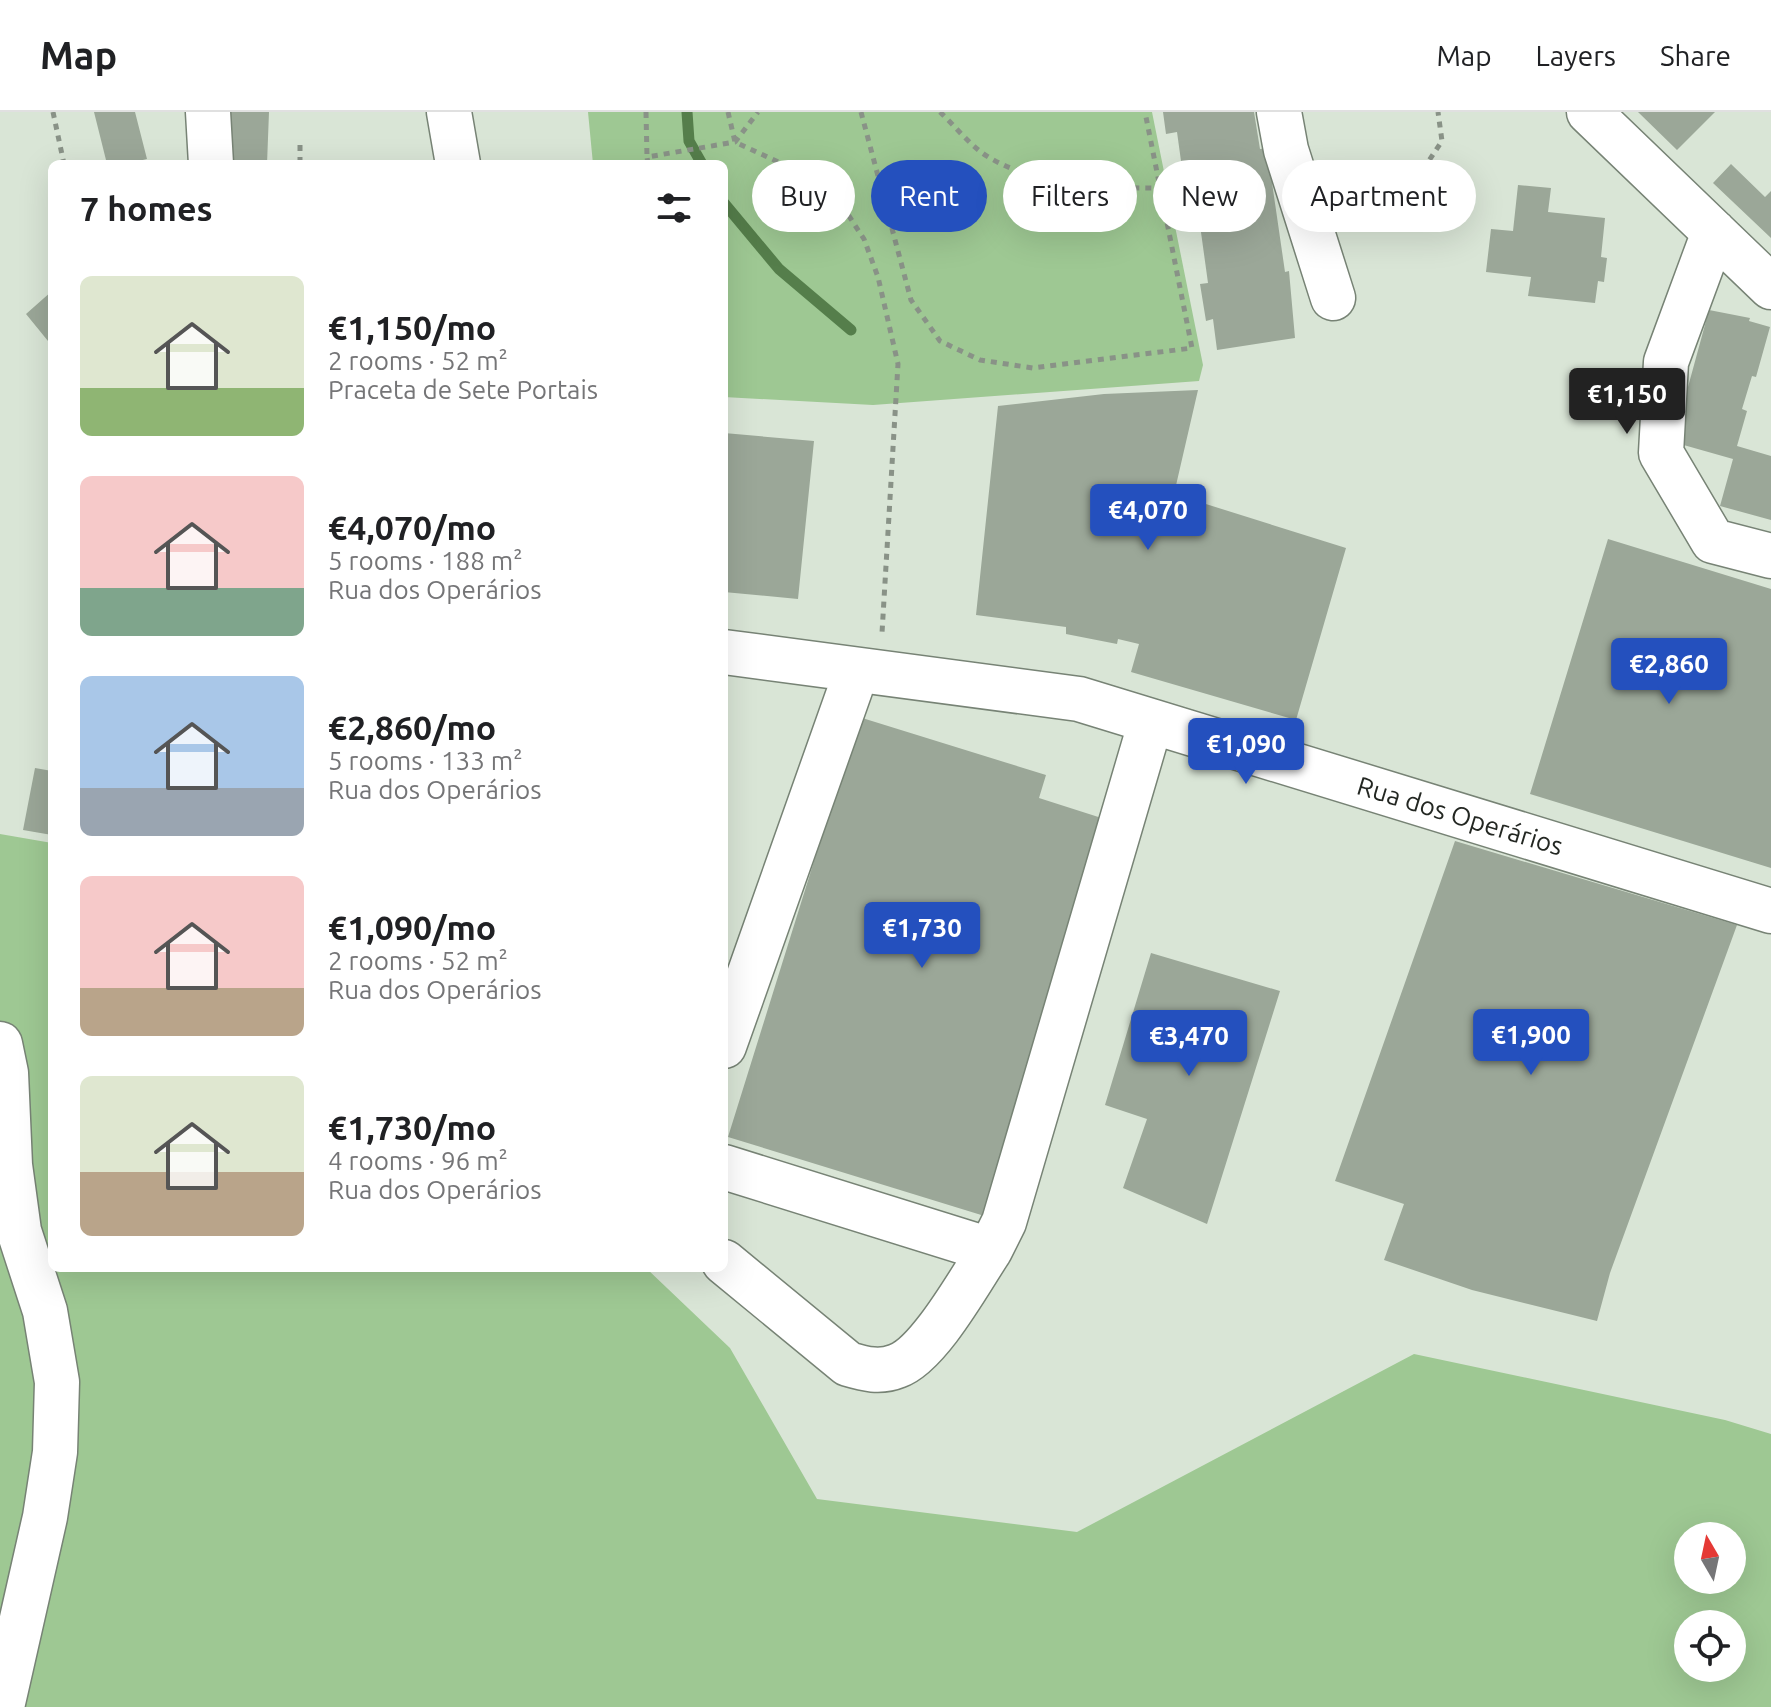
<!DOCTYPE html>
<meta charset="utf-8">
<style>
:root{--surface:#fff;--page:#f2f2f2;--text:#202124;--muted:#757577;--line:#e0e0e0;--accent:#2450be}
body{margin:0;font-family:Ubuntu,sans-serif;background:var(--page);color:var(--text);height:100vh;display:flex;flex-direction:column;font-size:30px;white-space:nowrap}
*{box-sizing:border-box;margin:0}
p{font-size:26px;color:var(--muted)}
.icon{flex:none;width:44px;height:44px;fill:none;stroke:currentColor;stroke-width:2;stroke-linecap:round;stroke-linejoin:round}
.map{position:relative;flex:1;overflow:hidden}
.panel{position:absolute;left:48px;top:48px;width:680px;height:1112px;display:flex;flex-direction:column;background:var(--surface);border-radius:12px;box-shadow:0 8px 32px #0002}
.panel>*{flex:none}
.banner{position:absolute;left:752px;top:48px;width:760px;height:72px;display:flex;gap:16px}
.needle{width:52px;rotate:351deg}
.buttons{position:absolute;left:1674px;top:1410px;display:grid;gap:16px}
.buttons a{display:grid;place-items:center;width:72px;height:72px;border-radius:50%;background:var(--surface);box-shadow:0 8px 32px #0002;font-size:40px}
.price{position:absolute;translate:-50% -68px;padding:0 18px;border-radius:8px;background:var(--accent);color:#fff;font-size:26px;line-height:52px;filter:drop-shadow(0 2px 4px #0008)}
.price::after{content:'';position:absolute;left:50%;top:48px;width:24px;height:18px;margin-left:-12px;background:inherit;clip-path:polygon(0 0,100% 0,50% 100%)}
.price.selected{background:#222;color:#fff}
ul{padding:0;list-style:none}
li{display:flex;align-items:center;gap:24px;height:200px;padding:0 32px}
li span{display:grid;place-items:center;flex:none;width:224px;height:160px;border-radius:12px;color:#555}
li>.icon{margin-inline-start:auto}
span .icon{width:96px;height:96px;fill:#fffc;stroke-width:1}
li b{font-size:34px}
h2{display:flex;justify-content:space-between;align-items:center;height:96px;padding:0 32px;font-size:34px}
.chip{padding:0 28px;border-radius:36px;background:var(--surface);box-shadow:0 8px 32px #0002;font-size:28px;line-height:72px}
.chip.selected{background:var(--accent);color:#fff}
header{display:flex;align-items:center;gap:48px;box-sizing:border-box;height:112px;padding:0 40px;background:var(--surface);border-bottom:2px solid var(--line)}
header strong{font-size:38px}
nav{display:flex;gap:44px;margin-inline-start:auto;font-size:28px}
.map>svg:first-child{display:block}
</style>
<header>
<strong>Map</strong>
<nav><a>Map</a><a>Layers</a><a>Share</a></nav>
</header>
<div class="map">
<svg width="1771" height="1595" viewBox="0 0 1771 1595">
<rect width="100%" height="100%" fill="#d9e5d6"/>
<path fill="#9ec893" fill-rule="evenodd" d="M588,0H1152L1203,253L1199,269L873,293L724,285V52H593Z
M0,722L52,731V1156H646L730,1236L817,1387L1077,1420L1414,1242L1725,1308L1771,1322V1595H0ZM1688,1424H1732V1468H1688ZM1688,1512H1732V1556H1688Z"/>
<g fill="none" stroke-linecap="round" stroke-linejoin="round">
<path stroke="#557e4b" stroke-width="11" d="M687,0L689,29L702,52
M724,91L779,157L851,218"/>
</g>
<path fill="#9ba798" d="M94,0H135L147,47L126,52H107Z
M223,0H269L267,52H222Z
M1163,0H1254L1260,37L1267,36L1285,160L1289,159L1295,226L1217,238L1213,207L1206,209L1200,172L1208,171L1200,113L1188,115L1182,78L1190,77L1186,49H1181L1177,20L1166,22Z
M1638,0H1715L1677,38Z
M1731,52L1765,85L1771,79V126L1713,71Z
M1518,73L1551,76L1548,100L1605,106L1601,145L1607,146L1604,170L1598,169L1595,191L1528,184L1531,165L1486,160L1491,117L1513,119Z
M52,179V226L48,229L26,202Z
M1709,198L1750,206L1749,209L1770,215L1756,265L1752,264L1742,297L1747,299L1737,334L1771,344V408L1720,394L1733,347L1673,330Z
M1198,278L1174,382L1346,436L1296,608L1131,560L1139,532L1118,527L1117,532L1066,522V515L976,503L998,294L1104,282Z
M724,321L814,329L798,487L724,480Z
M1608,427L1771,477V756L1530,682Z
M859,605L1046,663L1039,686L1114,710L991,1106L728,1025Z
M35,656L52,659V723L23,718Z
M1455,729L1737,813L1610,1161L1597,1209L1472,1178L1384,1148L1404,1092L1335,1069Z
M1151,841L1280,879L1207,1112L1123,1076L1147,1007L1105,993Z"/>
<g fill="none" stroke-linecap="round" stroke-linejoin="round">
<g stroke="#778375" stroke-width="47">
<path id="minor" d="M208,0L211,52
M449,0L458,52
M1279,0L1286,38L1333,186
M1589,0L1771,175
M1714,120L1666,250L1661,341L1713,429L1771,444
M724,540L1079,587L1771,799
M0,932L6,961L10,1053L19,1119L45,1199L57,1270L55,1340L45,1405L2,1595
M724,934L857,558
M724,1055L990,1138L1004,1110L1151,609
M724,1150L848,1252C865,1257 880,1261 897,1254C929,1243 970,1168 990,1138"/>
</g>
<path stroke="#899287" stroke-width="5" stroke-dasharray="6 6" stroke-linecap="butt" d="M53,0L64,52
M646,0L647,45
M728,0L735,30L796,58L824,77L845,98L864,127L878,165L898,252L882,521
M861,0L911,188L940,229L980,248L1033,256L1192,236L1145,0
M940,0C955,14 972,36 990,46C1041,75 1102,76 1159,76
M300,33V52
M648,52L647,45L735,30L758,0
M1345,101L1402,89L1442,29L1438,0"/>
<use href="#minor" stroke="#fff" stroke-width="44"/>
</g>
<g text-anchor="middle" stroke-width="6" stroke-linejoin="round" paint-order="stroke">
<g font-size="26" fill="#232722" stroke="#fff">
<text transform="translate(1460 704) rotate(17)" y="9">Rua dos Operários</text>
</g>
</g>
</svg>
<div class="buttons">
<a><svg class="needle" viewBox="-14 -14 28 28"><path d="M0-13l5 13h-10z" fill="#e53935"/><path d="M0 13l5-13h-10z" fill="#757577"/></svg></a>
<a><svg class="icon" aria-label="locate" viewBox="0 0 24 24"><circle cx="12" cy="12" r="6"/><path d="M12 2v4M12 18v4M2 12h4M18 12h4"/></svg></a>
</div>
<b class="price selected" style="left:1627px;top:324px">€1,150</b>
<b class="price" style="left:1148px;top:440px">€4,070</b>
<b class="price" style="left:1669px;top:594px">€2,860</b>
<b class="price" style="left:1246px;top:674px">€1,090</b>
<b class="price" style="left:922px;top:858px">€1,730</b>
<b class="price" style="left:1531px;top:965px">€1,900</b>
<b class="price" style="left:1189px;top:966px">€3,470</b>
<div class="banner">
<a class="chip">Buy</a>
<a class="chip selected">Rent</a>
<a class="chip">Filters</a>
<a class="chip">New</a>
<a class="chip">Apartment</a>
</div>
<section class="panel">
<h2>7 homes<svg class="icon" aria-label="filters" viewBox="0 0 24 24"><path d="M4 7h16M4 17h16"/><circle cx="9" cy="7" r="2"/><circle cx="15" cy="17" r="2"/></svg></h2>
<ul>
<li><span style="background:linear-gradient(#dfe7d0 70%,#8fb573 0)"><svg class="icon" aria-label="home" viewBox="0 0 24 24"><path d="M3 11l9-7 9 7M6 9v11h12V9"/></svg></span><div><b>€1,150/mo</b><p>2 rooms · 52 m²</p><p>Praceta de Sete Portais</p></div></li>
<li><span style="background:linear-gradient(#f6c9c9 70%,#7fa58c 0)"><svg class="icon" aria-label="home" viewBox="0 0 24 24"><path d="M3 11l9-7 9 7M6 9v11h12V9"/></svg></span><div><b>€4,070/mo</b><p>5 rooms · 188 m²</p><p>Rua dos Operários</p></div></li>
<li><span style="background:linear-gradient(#a9c7e8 70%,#9aa5b1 0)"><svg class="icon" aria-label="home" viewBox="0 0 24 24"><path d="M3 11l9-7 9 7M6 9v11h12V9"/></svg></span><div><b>€2,860/mo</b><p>5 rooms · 133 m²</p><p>Rua dos Operários</p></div></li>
<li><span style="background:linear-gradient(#f6c9c9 70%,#b9a48a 0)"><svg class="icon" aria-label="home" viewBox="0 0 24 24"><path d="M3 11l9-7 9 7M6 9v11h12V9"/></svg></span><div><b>€1,090/mo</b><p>2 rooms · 52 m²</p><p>Rua dos Operários</p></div></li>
<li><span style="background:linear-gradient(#dfe7d0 60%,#b9a48a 0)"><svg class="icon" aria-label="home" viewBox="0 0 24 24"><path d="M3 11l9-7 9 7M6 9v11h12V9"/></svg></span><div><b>€1,730/mo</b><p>4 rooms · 96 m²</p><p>Rua dos Operários</p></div></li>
</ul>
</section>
</div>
